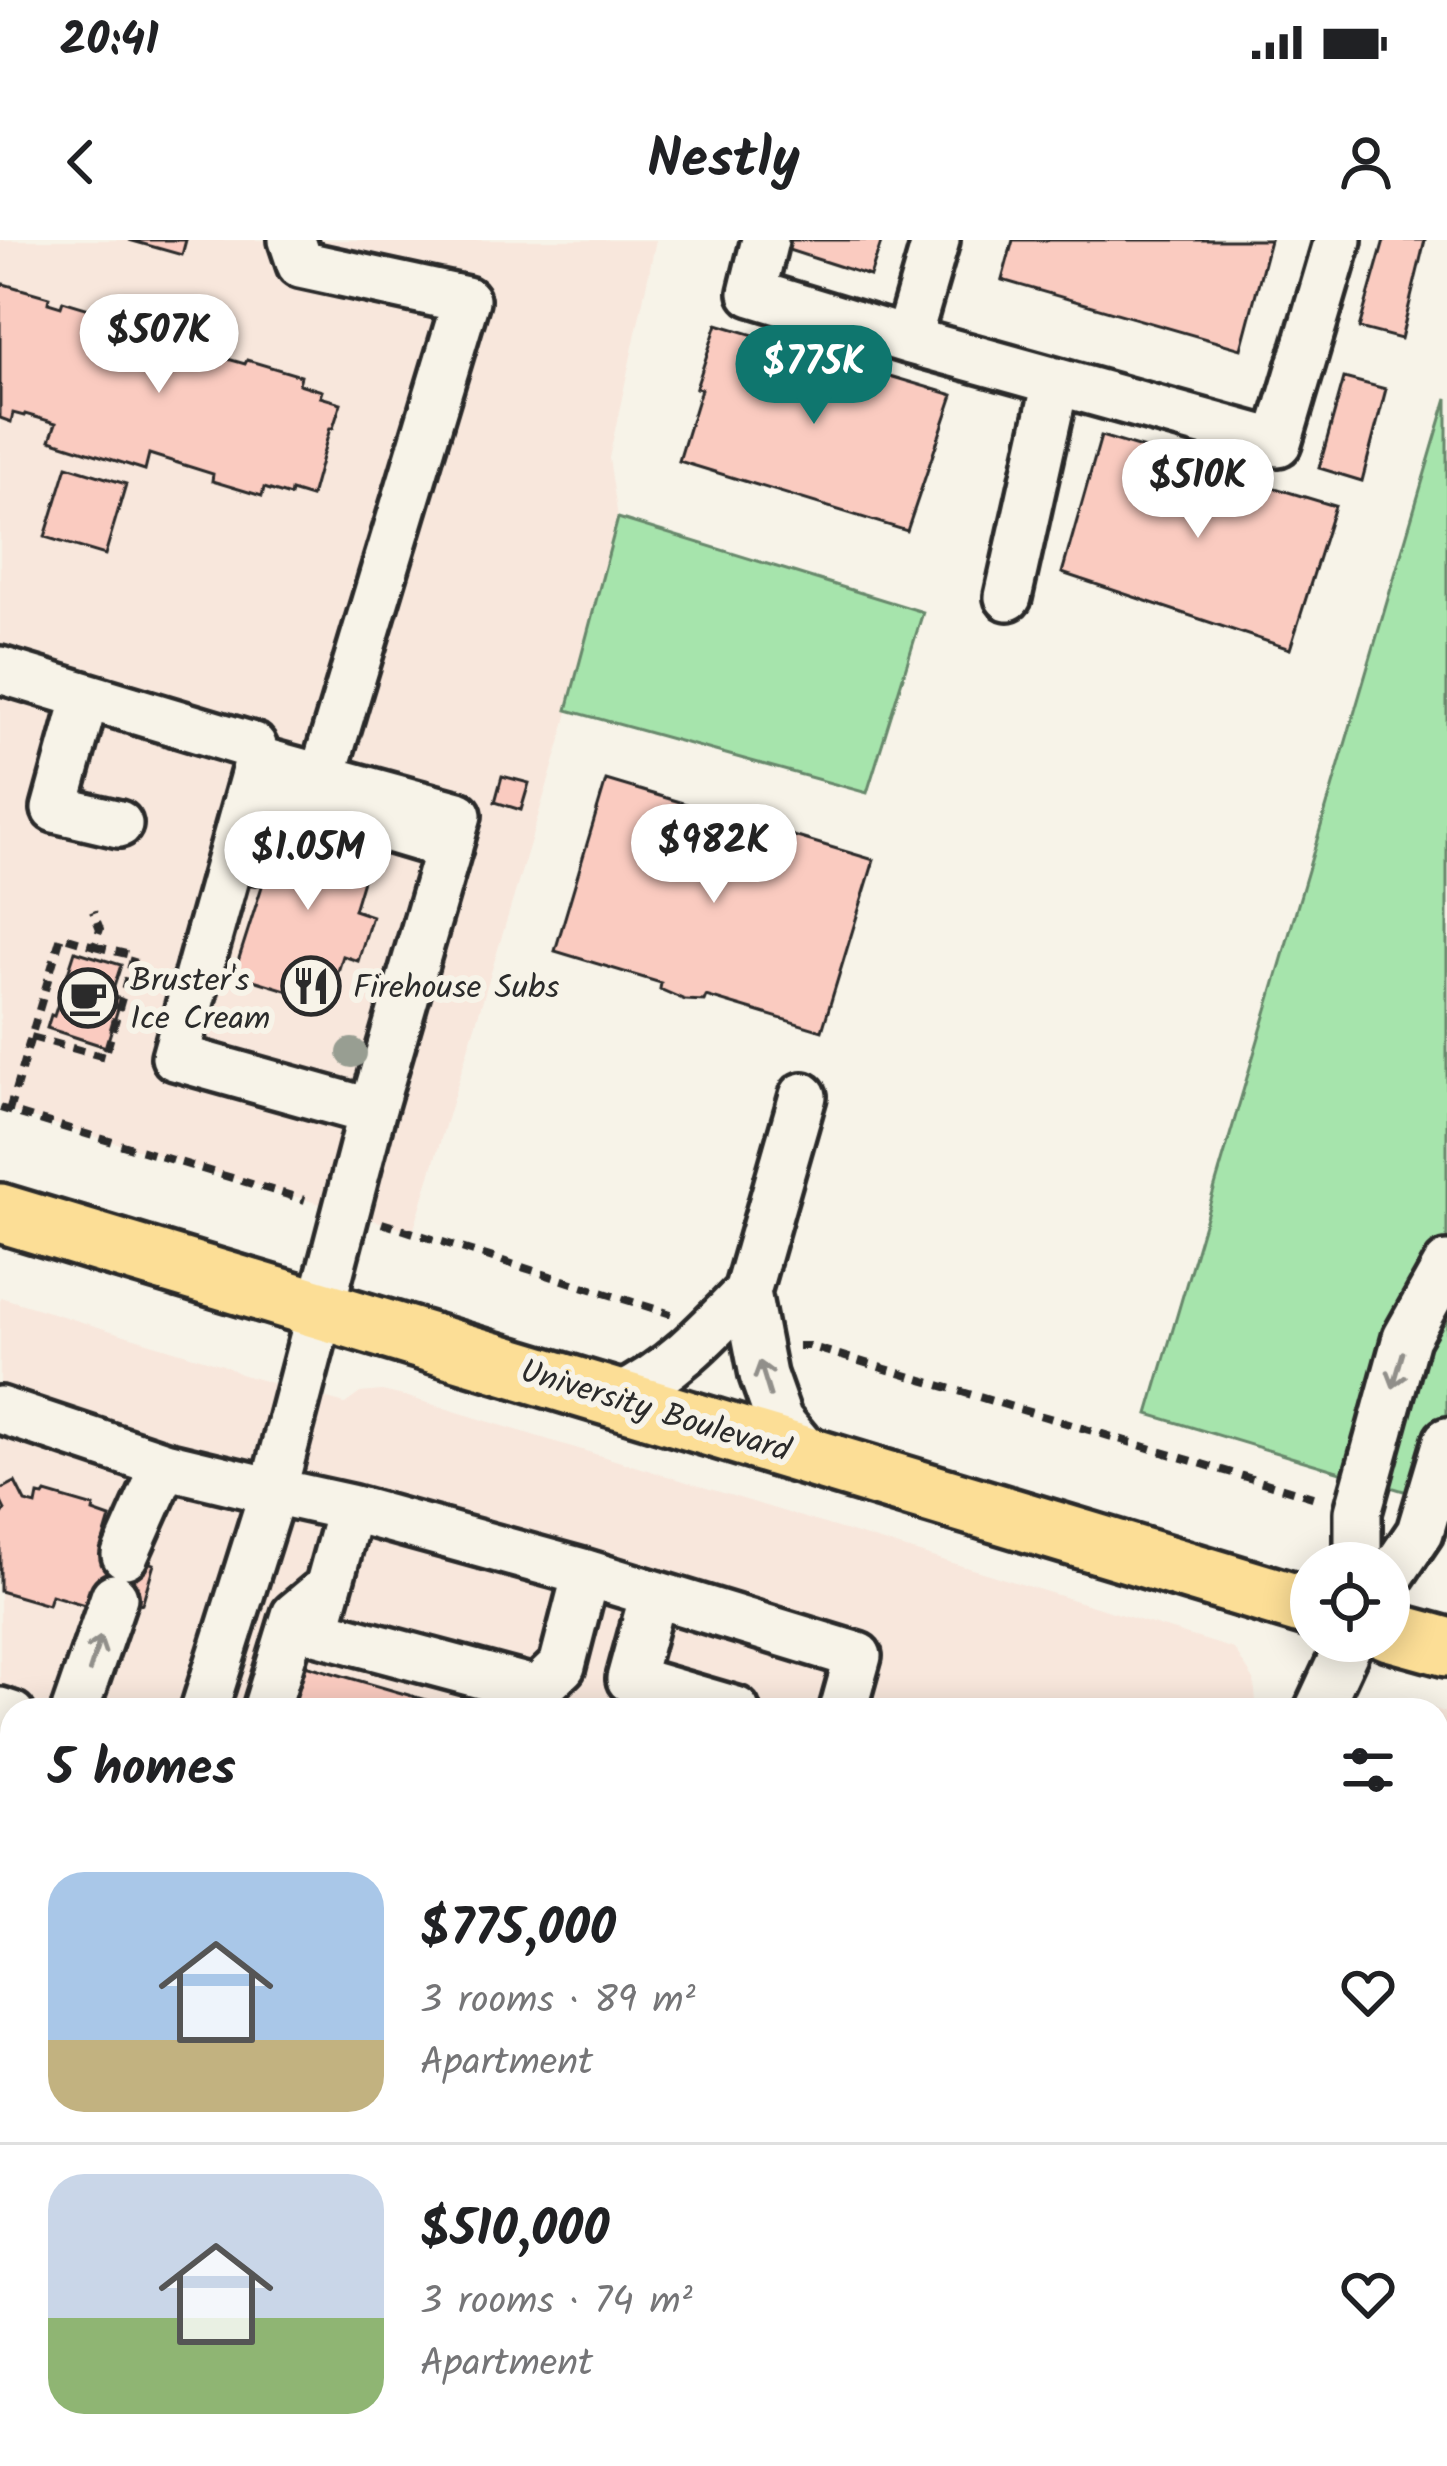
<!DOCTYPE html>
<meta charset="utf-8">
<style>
:root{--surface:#fff;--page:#f6f6f6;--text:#202124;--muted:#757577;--line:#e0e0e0;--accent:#0f766e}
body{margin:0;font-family:Kalam,sans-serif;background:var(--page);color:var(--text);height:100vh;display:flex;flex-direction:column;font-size:45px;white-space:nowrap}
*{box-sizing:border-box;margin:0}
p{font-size:39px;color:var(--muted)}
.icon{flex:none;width:66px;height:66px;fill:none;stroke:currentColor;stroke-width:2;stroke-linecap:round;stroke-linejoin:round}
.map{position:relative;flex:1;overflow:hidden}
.details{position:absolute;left:0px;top:1458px;width:1449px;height:768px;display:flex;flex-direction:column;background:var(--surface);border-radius:36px 36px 0 0;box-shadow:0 6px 30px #0003}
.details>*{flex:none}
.fabs{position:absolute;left:1290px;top:1302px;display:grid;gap:24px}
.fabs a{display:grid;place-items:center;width:120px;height:120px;border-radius:50%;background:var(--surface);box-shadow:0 6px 30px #0003;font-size:60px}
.price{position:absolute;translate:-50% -102px;padding:0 27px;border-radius:42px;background:#fff;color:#222;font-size:39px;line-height:78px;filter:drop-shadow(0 3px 6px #0008)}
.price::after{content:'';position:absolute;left:50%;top:72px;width:36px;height:27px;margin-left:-18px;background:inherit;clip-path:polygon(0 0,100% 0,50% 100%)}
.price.active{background:var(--accent);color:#fff}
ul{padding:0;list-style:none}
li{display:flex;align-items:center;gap:36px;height:300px;padding:0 48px}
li+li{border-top:3px solid var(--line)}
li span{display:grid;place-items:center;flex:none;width:336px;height:240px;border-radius:36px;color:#555}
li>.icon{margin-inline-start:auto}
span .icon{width:144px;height:144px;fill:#fffc;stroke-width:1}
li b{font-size:51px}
h2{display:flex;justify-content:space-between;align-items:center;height:144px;padding:0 48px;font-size:51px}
.status{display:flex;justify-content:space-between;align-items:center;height:84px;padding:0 60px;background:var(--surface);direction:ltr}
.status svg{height:33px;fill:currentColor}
header{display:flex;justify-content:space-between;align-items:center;height:156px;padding:0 48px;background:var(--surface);font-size:54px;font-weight:700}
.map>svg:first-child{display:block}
</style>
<div class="status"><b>20:41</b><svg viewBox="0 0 49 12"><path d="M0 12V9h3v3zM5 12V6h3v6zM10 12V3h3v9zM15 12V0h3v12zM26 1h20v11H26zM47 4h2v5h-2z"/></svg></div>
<header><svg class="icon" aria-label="back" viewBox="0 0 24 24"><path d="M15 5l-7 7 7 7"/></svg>Nestly<svg class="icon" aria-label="person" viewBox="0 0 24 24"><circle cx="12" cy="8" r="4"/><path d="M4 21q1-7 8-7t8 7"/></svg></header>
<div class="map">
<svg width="1447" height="2226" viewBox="0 0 1447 2226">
<rect width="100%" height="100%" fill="#f7f3e8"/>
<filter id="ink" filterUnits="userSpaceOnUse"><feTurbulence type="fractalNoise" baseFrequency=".00833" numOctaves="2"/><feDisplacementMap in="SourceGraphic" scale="24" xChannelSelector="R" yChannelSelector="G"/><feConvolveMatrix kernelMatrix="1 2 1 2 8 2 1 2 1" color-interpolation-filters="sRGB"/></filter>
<g filter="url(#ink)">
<path fill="#f8e7dc" d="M0,0H656L609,218L618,278L560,503L413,992L0,868Z
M0,1057L223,1125L240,1134L345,1164L360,1153L382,1151L408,1157L1234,1409L1254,1440L1256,1462L1253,1470H12V2130L0,2136Z
M1414,1461L1447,1473V1942L1437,1924V1470H1389L1396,1464Z"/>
<path fill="#a6e4ac" stroke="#68886c" stroke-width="3" d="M1447,158V1264L1148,1174Z
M618,278L923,372L867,553L567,470Z"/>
<path fill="#facbc0" stroke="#2b2b2b" stroke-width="3" d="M129,0H186L182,15Z
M778,0H882L870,36L776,6Z
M1013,0H1270L1241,109L1002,40Z
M1384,0H1425L1401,99L1359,88Z
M0,43L49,57L48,63L61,67L63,61L182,97L188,77L228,90L222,111L208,107L207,113L245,124L247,120L301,136L299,144L322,151L320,157L341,163L333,188H330L311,257L291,251L290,256L264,248L262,256L212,241L213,234L149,214L145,230L50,200L56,183L25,174L24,176L13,173L11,182L0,178Z
M717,84L953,155L907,291L679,221L701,149L696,148Z
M1344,138L1386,149L1362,241L1319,228Z
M1101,196L1335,266L1290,409L1062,333Z
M67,226L126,244L105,315L45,297Z
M502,536L529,543L521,570L495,562Z
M606,540L874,620L822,791L706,756L704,761L685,760L660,749L661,743L555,711Z
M313,580L375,600L354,670L372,676L358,721L343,716L328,763L234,734L279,593L306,602Z
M75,711L121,725L111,756L121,759L106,807L47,788L51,775L54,776Z
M15,1242L25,1262L36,1265L38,1255L44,1256L46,1253L94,1267L93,1272L110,1278L101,1308L154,1324L142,1364L89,1349L85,1365L51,1355L48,1365L0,1351V1277L5,1270L0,1260V1250Z
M288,1420L460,1470H273Z
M9,1726L12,1732V1924L0,1930V1731Z
M1447,1753V1848L1437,1845V1786Z
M215,2214H322L327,2226H208L205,2218Z"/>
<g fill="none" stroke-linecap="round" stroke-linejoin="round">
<g stroke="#2b2b2b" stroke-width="54">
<path id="minor" d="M292,0L300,24L466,60L322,538
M765,0L752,53L907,100
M936,0L907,100L1278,203L1338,0
M1008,357L1056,142
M0,430L253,506L258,520
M86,456L55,569L119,584
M255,620C265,587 265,559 308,565L449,607
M803,856L747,1052L763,1135L779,1180L808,1215
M617,1158C670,1133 707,1094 747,1052
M0,1170L165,1225L273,1251L204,1470
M350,1268L316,1391L537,1450L562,1426L586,1333L350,1268L273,1251L372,872L458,575L258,520L175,817L372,872
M125,1315L165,1225
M1358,1323V1272L1406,1098L1447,1025
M586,1333L858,1416L843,1470
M1389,1338L1420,1292L1447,1201
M653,1355L630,1439L736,1470
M75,1470L114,1357
M266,1470L295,1375L320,1354
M1318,1470L1350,1401
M0,1471L12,1475
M0,1554L12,1558
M1437,1604L1447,1584
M0,1644L12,1647
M1437,1676L1447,1680
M0,1779L12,1774
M0,2041L12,2035
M1437,2107L1447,2102
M0,2209L12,2203
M605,2214L611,2226
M1226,2219L1236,2214"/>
</g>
<g stroke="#2b2b2b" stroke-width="66">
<path id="major" d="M0,973L1311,1368
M1389,1391L1447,1407"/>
</g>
<path stroke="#2b2b2b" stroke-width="8" stroke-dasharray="12 9" stroke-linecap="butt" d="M31,797L105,817L134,716L94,706
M0,868L305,960
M9,871L61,696L94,706L100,689L93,671
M382,983L671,1074
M798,1106H809L1319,1259"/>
<use href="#minor" stroke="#f7f3e8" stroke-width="45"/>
<use href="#major" stroke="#fcde96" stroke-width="57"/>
</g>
<circle fill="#989e92" cx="352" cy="813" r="15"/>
<defs><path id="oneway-shaft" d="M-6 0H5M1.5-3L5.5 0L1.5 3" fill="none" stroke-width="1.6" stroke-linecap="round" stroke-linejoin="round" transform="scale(3)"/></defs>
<g stroke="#918f8a">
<use href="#oneway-shaft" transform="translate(1398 1130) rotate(106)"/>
<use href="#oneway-shaft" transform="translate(765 1139) rotate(-107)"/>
<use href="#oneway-shaft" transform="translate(95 1414) rotate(-72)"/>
</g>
</g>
<defs>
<g id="restaurant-ring" transform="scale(3)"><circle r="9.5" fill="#f7f3e8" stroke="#2b2b2b" stroke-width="1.5"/><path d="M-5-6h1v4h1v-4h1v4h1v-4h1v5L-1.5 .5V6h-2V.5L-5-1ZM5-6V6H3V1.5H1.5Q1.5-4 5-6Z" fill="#2b2b2b"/></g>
<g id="cafe-ring" transform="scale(3)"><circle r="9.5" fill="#f7f3e8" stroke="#2b2b2b" stroke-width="1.5"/><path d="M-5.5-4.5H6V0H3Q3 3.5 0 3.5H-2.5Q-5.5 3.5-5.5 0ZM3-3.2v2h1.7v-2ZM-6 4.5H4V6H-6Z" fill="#2b2b2b"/></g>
</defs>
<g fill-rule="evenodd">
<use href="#restaurant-ring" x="311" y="746"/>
<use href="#cafe-ring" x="88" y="758"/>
</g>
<g text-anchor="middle" stroke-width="12" stroke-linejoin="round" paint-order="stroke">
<g font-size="33" fill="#2b2b2b" stroke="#f7f3e8" text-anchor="start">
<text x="130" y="751">Bruster's<tspan x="130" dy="38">Ice Cream</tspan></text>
<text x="353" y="758">Firehouse Subs</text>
</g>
<g font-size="33" fill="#2b2b2b" stroke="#f7f3e8">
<text transform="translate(656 1169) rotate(17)" y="12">University Boulevard</text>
</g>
</g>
</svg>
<div class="fabs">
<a><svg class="icon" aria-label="locate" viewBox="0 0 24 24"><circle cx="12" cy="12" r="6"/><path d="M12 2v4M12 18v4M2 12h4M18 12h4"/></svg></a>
</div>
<b class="price" style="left:159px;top:156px">$507K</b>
<b class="price active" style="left:814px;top:187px">$775K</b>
<b class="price" style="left:1198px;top:301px">$510K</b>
<b class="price" style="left:714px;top:666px">$982K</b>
<b class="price" style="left:308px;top:673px">$1.05M</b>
<section class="details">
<h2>5 homes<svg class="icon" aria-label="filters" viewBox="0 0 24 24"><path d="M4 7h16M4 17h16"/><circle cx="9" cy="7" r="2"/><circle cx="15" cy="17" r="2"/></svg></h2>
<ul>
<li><span style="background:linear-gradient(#a9c7e8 70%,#c2b280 0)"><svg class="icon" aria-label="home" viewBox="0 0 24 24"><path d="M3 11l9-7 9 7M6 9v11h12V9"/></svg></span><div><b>$775,000</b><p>3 rooms · 89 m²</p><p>Apartment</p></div><svg class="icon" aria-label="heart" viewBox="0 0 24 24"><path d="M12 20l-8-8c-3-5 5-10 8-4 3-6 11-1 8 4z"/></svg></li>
<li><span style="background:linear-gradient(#c9d6e8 60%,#8fb573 0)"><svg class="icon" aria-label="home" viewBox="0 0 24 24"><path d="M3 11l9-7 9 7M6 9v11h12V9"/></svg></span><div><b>$510,000</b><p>3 rooms · 74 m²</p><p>Apartment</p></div><svg class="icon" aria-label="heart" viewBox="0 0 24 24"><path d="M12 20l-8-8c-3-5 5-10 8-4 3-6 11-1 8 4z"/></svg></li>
</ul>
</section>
</div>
